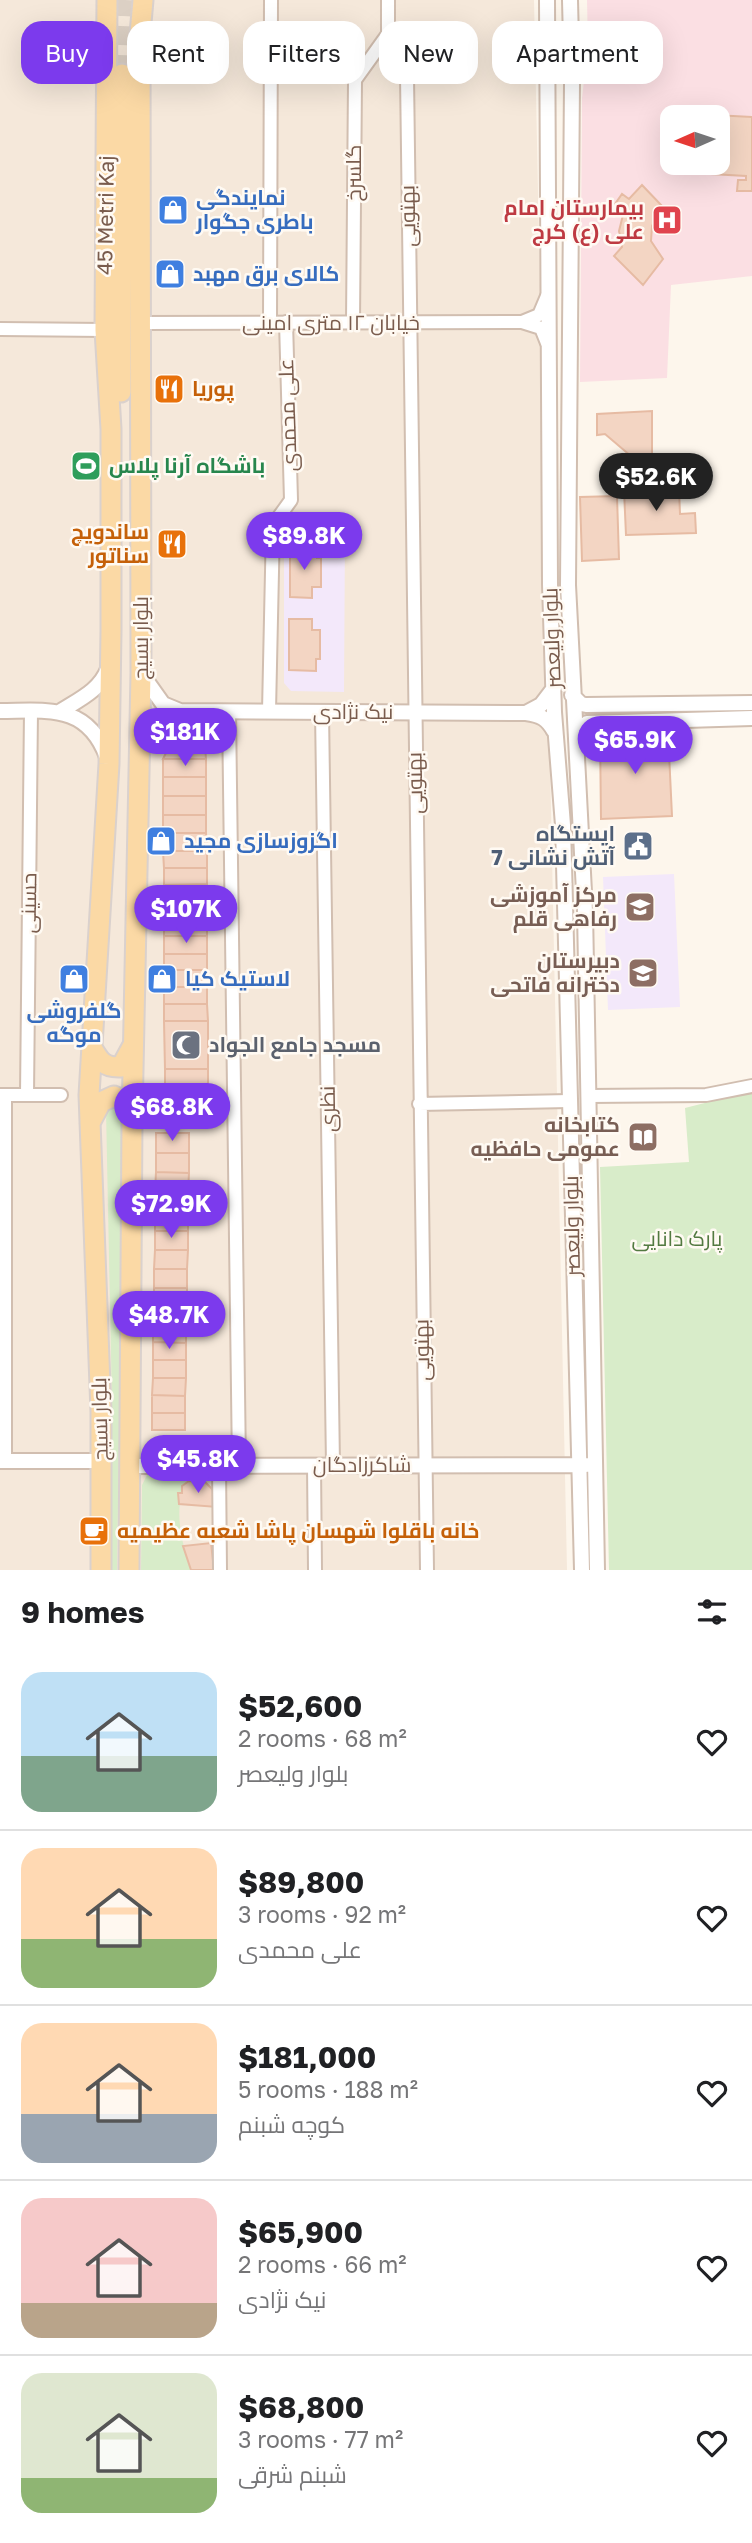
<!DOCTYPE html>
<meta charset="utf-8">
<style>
:root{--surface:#fff;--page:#f2f2f2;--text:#202124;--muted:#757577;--line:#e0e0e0;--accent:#7c3aed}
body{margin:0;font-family:"Golos Text",Cairo,sans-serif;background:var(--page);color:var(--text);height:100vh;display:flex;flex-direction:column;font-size:26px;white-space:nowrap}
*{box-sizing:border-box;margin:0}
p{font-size:23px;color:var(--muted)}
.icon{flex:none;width:38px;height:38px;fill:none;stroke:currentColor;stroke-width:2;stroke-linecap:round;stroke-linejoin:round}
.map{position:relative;height:1570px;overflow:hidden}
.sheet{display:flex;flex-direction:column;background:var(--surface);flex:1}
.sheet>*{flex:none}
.banner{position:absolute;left:21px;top:21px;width:710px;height:63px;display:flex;gap:14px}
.needle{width:46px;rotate:267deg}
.controls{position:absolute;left:660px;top:105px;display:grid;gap:14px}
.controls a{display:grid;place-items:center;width:70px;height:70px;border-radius:14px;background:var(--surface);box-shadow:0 7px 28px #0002;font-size:35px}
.price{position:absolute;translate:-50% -60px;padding:0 16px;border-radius:24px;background:var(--accent);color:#fff;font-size:23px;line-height:46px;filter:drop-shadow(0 2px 4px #0008)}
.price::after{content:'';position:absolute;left:50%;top:42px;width:21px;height:16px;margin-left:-10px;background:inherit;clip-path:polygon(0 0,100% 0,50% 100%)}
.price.selected{background:#222;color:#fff}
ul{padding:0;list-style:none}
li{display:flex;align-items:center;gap:21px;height:175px;padding:0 21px}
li+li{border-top:2px solid var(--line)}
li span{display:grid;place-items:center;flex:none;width:196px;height:140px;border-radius:21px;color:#555}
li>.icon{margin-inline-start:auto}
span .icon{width:84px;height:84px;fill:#fffc;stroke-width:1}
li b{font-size:30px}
h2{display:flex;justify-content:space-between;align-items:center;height:84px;padding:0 21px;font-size:30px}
.pill{padding:0 24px;border-radius:21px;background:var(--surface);box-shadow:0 7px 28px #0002;font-size:24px;line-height:63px}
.pill.selected{background:var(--accent);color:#fff}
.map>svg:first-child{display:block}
</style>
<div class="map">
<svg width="752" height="1570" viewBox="0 0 752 1570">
<rect width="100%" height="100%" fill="#fdf6ec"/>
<path fill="#f5e8da" d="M0,0H534L567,1570H0Z"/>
<path fill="#f3e8fa" d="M284,530H345L344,692L291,691L284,683Z
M674,874L680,1007L608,1010L603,877Z"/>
<path fill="#fbdfe3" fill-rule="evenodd" d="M587,0H752V276L671,285L667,378L580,382L582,98L588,46ZM672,117H718V163H672Z"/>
<path fill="#d8ecc9" d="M752,1091V1570H609L600,1167L689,1162L685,1108Z
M119,1104L124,1120L117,1570H111L112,1404L106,1110Z
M147,1475L203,1476L205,1482L182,1493C175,1517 183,1547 191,1570H141L142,1485Z"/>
<path fill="#f3d5c3" stroke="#e6bba3" stroke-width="2" d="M695,114L752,117V191H737L738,180H746V176L693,173L694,163H718V117H695Z
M642,185L662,206L652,226L651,241L663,259L643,285L614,256L622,247L619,231L623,215L615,204L622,194L629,199Z
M652,411V463L632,464V457L605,434L597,435V414Z
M679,489L680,514L695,513L696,533L626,535L624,490Z
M617,496L619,559L582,561L580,497Z
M290,547H317V558H321V587H312V598L290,597Z
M289,619H312V630H320V659H316V671L289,670Z
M176,732L204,733L206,759H163Z
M668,732L672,816L601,819L600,734Z
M163,759H206V777H163Z
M163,777H206V796H163Z
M163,796H206V815H163Z
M163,815H206V833H163Z
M163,833H206L207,851H163Z
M163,851H207V868H164Z
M164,868H207V884L164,885Z
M207,884V903H164V885Z
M164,903H207V920H164Z
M164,920H207V936H164Z
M164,936H207V954H164Z
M164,954H207V970H164Z
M164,970H207V987H164Z
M164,987H207V1004H164Z
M164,1004H207L208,1021H164Z
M164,1021H208V1069H165Z
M165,1069H208V1085L165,1086Z
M208,1085V1103L165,1102V1086Z
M156,1133H189V1153H156Z
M156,1153H189V1173L156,1172Z
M156,1172L189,1173L188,1193L155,1192Z
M155,1192L188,1193V1212H155Z
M155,1212H188V1231H155Z
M155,1231H188V1250H155Z
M155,1250H188L187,1269H154Z
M154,1269H187V1288H154Z
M154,1288H187V1307L154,1306Z
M154,1306L187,1307L186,1324L153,1323Z
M153,1323L186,1324V1343L153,1342Z
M153,1342L186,1343V1360H153Z
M153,1360H186V1378H153Z
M153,1378H186L185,1396L152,1395Z
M152,1395L185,1396V1413H152Z
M152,1413H185V1430H152Z
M189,1481L205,1482L217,1494V1507L179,1504L178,1493H182V1486Z
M211,1543L214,1570H191L183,1546Z"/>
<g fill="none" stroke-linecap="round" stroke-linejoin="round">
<path stroke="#dcd0c4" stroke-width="19" stroke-dasharray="19 10" stroke-linecap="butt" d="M122,74L125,0"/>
<g stroke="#d1beb0" stroke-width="16">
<path id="minor" d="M388,0V34L407,76L427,1570
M270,322L271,0
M140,323L522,322
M353,323L355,80L388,34
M0,329L105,330
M547,343L541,328L522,322L539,315L547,296
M229,711L239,1465
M269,711L273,525L291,500L286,322
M322,712L333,1465
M0,1095H61
M27,1095L31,711
M589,1096L706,1095L752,1086
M419,1104L569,1101
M152,1106L234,1105
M5,1461V1095
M219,1465L220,1570
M314,1465L315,1570"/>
</g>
<g stroke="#d1beb0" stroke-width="18">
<path id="tertiary" d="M547,0L550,584L554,712L563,825L582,1570
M570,0L572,82L568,585L585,911L597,1570
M141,673L163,704L180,711L526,713
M554,688L541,705L526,713C540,715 547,718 554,731
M572,695L581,704L586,705L752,703
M0,711C47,711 87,703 107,757
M61,711C80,699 100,690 108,669
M576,738L587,723L752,718
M140,744C151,732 163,715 180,711
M0,1461H101
M129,1466L586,1465"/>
</g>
<g stroke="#dad1cd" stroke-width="23">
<path id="primary" d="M121,392L122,74
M91,1046C99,1060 103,1068 121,1067L133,1045
M90,1123L101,1102L114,1096L126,1102L130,1116
M101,1570V1412L89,1095L109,764L111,631V429L105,330L107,0
M129,1570L132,1120L141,673L140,34L143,0"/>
</g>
<use href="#minor" stroke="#fff" stroke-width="12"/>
<use href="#tertiary" stroke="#fff" stroke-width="14"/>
<use href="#primary" stroke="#fbd9a5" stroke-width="19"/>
</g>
<defs>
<g id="shop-square" transform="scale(1.575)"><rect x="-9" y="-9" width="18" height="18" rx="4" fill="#3f7fe0" stroke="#fffaf3"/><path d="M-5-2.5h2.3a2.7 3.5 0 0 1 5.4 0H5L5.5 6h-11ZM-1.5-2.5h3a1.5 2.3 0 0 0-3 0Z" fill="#fff"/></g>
<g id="hospital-square" transform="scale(1.575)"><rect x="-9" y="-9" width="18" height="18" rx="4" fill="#e0444e" stroke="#fffaf3"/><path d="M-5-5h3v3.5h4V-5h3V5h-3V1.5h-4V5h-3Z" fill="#fff"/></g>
<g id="restaurant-square" transform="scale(1.575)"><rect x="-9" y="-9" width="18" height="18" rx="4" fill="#e8710a" stroke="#fffaf3"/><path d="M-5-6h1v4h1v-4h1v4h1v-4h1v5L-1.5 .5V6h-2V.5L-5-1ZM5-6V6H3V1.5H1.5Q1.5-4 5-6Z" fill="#fff"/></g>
<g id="stadium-square" transform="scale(1.575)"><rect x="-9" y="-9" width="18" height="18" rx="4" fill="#2e9e5b" stroke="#fffaf3"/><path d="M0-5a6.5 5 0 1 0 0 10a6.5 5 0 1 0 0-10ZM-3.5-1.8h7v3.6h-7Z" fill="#fff"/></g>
<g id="civic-square" transform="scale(1.575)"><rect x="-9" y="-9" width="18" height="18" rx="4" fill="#5c6f8a" stroke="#fffaf3"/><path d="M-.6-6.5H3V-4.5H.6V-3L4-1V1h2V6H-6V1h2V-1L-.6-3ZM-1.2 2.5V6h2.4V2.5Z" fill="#fff"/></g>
<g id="school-square" transform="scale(1.575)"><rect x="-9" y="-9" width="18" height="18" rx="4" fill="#8d6e63" stroke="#fffaf3"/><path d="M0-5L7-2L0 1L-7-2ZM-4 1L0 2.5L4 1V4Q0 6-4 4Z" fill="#fff"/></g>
<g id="mosque-square" transform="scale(1.575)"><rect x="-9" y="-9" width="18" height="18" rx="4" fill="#6b7280" stroke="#fffaf3"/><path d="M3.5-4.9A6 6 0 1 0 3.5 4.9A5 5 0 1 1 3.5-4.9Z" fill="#fff"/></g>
<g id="library-square" transform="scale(1.575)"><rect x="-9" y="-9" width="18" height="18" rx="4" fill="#8d6e63" stroke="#fffaf3"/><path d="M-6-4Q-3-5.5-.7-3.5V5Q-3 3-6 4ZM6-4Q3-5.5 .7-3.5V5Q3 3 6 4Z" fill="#fff"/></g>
<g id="cafe-square" transform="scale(1.575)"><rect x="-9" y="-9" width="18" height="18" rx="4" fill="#e8710a" stroke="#fffaf3"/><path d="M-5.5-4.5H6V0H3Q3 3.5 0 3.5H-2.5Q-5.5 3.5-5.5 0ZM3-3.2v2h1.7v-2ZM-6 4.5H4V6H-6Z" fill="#fff"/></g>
</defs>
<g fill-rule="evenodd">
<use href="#shop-square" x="173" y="210"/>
<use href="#hospital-square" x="667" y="220"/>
<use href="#shop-square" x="170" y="274"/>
<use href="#restaurant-square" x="169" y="389"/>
<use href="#stadium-square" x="86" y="466"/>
<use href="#restaurant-square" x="172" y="544"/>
<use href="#shop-square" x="161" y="841"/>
<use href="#civic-square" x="638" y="846"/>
<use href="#school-square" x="640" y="907"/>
<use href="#school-square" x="643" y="973"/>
<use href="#shop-square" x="74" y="979"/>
<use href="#shop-square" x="162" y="979"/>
<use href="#mosque-square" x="186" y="1045"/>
<use href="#library-square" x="643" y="1137"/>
<use href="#cafe-square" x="94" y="1531"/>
</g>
<g text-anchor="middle" stroke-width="5" stroke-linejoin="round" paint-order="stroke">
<g font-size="21" fill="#7a5c4d" stroke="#fffaf3">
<text transform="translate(354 173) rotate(-90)" y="7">گلسرخ</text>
<text transform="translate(106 215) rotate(-89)" y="7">45 Metri Kaj</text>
<text transform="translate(408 216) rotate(-91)" y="7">بهتویی</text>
<text x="331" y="330">خیابان ۱۲ متری امینی</text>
<text transform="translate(288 415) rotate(-92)" y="7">علی محمدی</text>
<text transform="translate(141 638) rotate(-90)" y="7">بلوار بسیج</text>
<text transform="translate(552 638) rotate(-92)" y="7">بلوار ولیعصر</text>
<text x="353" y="719">نیک نژادی</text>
<text transform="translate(415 783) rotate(-91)" y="7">بهتویی</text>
<text transform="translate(29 903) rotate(-89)" y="7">حسینی</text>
<text transform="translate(328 1109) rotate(-91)" y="7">نظری</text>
<text transform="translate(572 1226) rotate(-91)" y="7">بلوار ولیعصر</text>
<text transform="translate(422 1350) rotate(-91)" y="7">بهتویی</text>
<text transform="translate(100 1419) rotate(-91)" y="7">بلوار بسیج</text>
<text x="362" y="1472">شاکرزادگان</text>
</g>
<g font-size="21" font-weight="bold" fill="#366cbe" stroke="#fffaf3" text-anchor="start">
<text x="196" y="205">نمایندگی<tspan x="196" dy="24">باطری جگوار</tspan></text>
<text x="193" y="281">کالای برق مهبد</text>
<text x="184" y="848">اگزوزسازی مجید</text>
<text x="185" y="986">لاستیک کیا</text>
<text x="74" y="1018" text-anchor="middle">گلفروشی<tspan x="74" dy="24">موگه</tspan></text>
</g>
<g font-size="21" font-weight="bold" fill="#be3a42" stroke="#fffaf3" text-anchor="end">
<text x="644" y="215">بیمارستان امام<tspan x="644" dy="24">علی (ع) کرج</tspan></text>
</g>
<g font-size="21" font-weight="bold" fill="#c56008" stroke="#fffaf3" text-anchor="start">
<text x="192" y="396">پوریا</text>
<text x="149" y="539" text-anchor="end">ساندویچ<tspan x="149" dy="24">سناتور</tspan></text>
<text x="117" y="1538">خانه باقلوا شهسان پاشا شعبه عظیمیه</text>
</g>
<g font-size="21" font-weight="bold" fill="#27864d" stroke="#fffaf3" text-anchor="start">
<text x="109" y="473">باشگاه آرنا پلاس</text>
</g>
<g font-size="21" font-weight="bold" fill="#4e5e75" stroke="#fffaf3" text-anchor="end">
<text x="615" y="841">ایستگاه<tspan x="615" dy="24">آتش نشانی 7</tspan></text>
</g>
<g font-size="21" font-weight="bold" fill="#785e54" stroke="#fffaf3" text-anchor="end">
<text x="617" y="902">مرکز آموزشی<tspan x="617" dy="24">رفاهی قلم</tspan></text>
<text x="620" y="968">دبیرستان<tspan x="620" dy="24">دخترانه فاتحی</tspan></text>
<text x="620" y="1132">کتابخانه<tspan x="620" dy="24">عمومی حافظیه</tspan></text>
</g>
<g font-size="21" font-weight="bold" fill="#5b616d" stroke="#fffaf3" text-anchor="start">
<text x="209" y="1052">مسجد جامع الجواد</text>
</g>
<g font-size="21" fill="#537a41" stroke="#fffaf3">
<text x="677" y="1246">پارک دانایی</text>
</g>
</g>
</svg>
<div class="controls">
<a><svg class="needle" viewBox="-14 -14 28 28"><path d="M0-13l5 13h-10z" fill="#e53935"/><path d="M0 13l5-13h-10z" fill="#757577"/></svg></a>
</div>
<b class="price selected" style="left:656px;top:513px">$52.6K</b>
<b class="price" style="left:304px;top:572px">$89.8K</b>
<b class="price" style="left:185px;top:768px">$181K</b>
<b class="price" style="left:635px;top:776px">$65.9K</b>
<b class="price" style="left:186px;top:945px">$107K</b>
<b class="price" style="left:172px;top:1143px">$68.8K</b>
<b class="price" style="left:171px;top:1240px">$72.9K</b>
<b class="price" style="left:169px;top:1351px">$48.7K</b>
<b class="price" style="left:198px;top:1495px">$45.8K</b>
<div class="banner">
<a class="pill selected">Buy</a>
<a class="pill">Rent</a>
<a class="pill">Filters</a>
<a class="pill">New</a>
<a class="pill">Apartment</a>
</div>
</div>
<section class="sheet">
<h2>9 homes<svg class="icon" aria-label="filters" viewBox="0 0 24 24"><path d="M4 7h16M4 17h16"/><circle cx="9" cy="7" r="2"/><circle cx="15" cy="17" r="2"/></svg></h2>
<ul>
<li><span style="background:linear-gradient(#bfe0f5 60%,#7fa58c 0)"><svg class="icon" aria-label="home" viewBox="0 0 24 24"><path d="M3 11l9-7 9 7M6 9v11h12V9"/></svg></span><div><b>$52,600</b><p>2 rooms · 68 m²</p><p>بلوار ولیعصر</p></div><svg class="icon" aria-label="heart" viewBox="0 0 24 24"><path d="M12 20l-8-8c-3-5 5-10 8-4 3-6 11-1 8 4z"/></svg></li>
<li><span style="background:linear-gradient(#ffd9b3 65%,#8fb573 0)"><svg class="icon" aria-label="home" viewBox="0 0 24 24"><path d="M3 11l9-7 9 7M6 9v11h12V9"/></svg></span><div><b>$89,800</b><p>3 rooms · 92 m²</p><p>علی محمدی</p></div><svg class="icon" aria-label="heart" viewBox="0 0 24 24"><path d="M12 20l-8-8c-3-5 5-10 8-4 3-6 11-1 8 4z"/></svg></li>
<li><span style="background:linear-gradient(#ffd9b3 65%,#9aa5b1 0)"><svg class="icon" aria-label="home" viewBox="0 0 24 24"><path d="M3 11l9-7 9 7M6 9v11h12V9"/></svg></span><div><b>$181,000</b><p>5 rooms · 188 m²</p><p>کوچه شبنم</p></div><svg class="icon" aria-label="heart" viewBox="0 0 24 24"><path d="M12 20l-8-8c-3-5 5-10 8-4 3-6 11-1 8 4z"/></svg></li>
<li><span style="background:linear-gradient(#f6c9c9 75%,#b9a48a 0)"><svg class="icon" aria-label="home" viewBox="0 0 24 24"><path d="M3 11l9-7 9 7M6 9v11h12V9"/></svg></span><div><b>$65,900</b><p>2 rooms · 66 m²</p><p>نیک نژادی</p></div><svg class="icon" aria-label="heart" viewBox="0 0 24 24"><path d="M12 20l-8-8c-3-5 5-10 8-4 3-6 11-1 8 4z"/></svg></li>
<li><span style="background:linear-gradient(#dfe7d0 75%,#8fb573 0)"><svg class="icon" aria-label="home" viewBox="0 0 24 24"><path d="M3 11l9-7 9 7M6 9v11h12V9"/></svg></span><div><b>$68,800</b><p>3 rooms · 77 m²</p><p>شبنم شرقی</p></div><svg class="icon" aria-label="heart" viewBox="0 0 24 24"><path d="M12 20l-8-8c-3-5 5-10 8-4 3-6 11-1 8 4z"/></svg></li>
</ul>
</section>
